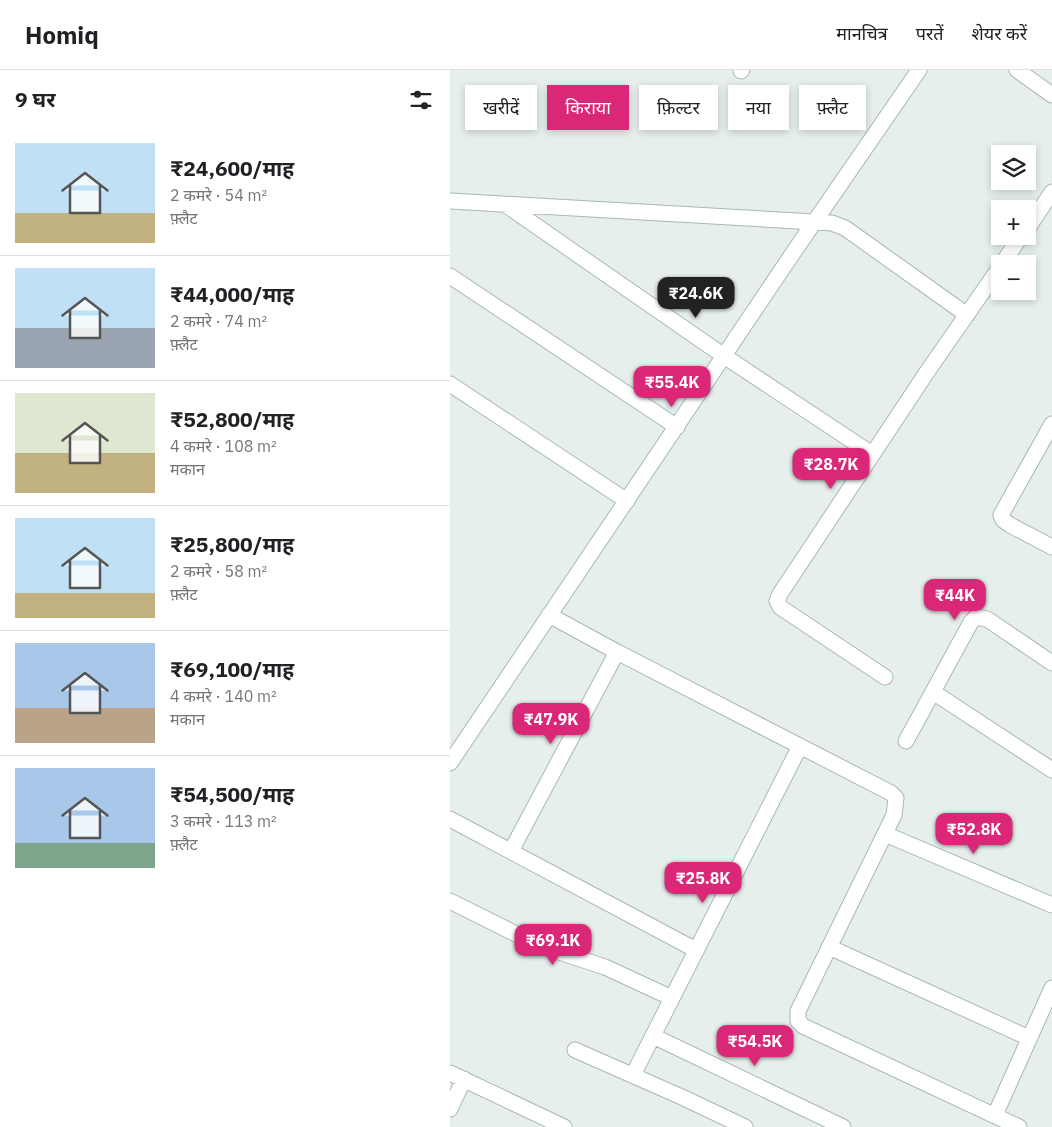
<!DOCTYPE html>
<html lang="hi">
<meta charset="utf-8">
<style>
:root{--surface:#fff;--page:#f2f2f2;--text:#202124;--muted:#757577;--line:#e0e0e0;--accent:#db2777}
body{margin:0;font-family:"IBM Plex Sans","Noto Sans Devanagari",sans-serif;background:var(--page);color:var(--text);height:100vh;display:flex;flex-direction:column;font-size:19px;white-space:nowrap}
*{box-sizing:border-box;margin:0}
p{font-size:16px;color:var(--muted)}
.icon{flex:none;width:28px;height:28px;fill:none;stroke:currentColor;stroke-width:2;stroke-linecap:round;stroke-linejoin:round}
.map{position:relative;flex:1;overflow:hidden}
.sheet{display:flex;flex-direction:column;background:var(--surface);width:450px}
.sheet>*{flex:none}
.top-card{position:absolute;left:15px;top:15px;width:475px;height:45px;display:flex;gap:10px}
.tools{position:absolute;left:541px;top:75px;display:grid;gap:10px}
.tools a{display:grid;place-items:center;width:45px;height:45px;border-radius:0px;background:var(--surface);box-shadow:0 2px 8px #0003;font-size:25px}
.price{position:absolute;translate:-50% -42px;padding:0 11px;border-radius:10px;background:var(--accent);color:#fff;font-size:16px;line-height:32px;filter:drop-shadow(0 1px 2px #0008)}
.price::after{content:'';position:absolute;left:50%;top:30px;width:15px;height:11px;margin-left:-8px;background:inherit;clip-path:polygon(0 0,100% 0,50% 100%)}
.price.active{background:#222;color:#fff}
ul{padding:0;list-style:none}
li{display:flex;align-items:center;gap:15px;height:125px;padding:0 15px}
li+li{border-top:1px solid var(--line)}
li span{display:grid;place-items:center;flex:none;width:140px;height:100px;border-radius:0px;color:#555}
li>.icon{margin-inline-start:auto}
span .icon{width:60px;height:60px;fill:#fffc;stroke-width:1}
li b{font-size:21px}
h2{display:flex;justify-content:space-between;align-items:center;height:60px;padding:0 15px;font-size:21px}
.tag{padding:0 18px;border-radius:0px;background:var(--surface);box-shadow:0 2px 8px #0003;font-size:18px;line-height:45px}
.tag.active{background:var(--accent);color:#fff}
header{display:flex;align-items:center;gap:30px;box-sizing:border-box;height:70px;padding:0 25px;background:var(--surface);border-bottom:1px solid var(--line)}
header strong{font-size:24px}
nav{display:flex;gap:28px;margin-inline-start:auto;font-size:18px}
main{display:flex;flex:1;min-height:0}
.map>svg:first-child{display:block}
</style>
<header>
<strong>Homiq</strong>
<nav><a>मानचित्र</a><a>परतें</a><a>शेयर करें</a></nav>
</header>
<main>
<section class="sheet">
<h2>9 घर<svg class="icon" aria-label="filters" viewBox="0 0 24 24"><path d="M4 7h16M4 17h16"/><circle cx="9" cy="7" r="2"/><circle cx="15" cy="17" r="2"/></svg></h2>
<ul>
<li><span style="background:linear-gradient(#bfe0f5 70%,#c2b280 0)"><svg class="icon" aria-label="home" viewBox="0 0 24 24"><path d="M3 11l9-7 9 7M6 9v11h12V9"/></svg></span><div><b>₹24,600/माह</b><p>2 कमरे · 54 m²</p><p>फ़्लैट</p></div></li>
<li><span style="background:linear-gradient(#bfe0f5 60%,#9aa5b1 0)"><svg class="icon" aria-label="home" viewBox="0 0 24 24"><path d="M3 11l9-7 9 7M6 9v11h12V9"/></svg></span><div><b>₹44,000/माह</b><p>2 कमरे · 74 m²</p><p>फ़्लैट</p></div></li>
<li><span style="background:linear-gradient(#dfe7d0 60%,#c2b280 0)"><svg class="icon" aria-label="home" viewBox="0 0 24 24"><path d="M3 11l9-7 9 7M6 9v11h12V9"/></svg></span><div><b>₹52,800/माह</b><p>4 कमरे · 108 m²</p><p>मकान</p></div></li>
<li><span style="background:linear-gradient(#bfe0f5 75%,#c2b280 0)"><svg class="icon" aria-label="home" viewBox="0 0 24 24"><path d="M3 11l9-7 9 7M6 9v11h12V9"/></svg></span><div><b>₹25,800/माह</b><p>2 कमरे · 58 m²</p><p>फ़्लैट</p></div></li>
<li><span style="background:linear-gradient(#a9c7e8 65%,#b9a48a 0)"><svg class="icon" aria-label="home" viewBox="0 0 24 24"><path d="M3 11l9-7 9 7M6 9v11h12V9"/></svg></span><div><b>₹69,100/माह</b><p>4 कमरे · 140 m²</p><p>मकान</p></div></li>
<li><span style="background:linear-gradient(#a9c7e8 75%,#7fa58c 0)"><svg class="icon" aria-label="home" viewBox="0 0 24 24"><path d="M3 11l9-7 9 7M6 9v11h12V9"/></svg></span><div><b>₹54,500/माह</b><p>3 कमरे · 113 m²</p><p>फ़्लैट</p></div></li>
</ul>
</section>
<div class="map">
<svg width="602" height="1057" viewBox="0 0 602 1057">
<rect width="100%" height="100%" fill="#e6efeb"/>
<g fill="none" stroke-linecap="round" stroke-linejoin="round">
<g stroke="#a8b8b2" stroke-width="17">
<path id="minor" d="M567,0L602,25
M291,1L292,0
M0,131L382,153L395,158L517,245
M56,135L274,286L422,384
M578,158L602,122
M552,194L571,166
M0,206L227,357
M0,314L177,431
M602,354L551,445L553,450L560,455L602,477
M99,545L167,582L441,723L446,728L444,745L348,941V951L353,956L569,1057
M435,607L330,537L327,531L330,524L477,302L550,197
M483,622L602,700
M456,671L521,552L526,547L537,549L602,593
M0,693L343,183L469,0
M0,749L246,880
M435,764L602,835
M61,781L167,582
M0,831L88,875L155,897L222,928
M379,877L579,968
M203,966L393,1057
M125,980L234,1028L295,1057
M0,1003L114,1057
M183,1005L350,676
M0,1039L14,1009
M545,1045L602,918"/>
</g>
<use href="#minor" stroke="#fff" stroke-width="15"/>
</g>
</svg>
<div class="tools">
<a><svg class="icon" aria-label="layers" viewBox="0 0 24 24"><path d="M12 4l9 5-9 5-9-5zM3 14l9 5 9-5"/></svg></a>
<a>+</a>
<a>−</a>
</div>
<b class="price active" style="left:246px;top:249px">₹24.6K</b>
<b class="price" style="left:222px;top:338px">₹55.4K</b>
<b class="price" style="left:381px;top:420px">₹28.7K</b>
<b class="price" style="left:505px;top:551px">₹44K</b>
<b class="price" style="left:101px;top:675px">₹47.9K</b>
<b class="price" style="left:524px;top:785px">₹52.8K</b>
<b class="price" style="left:253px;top:834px">₹25.8K</b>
<b class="price" style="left:103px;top:896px">₹69.1K</b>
<b class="price" style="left:305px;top:997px">₹54.5K</b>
<div class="top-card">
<a class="tag">खरीदें</a>
<a class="tag active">किराया</a>
<a class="tag">फ़िल्टर</a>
<a class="tag">नया</a>
<a class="tag">फ़्लैट</a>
</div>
</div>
</main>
